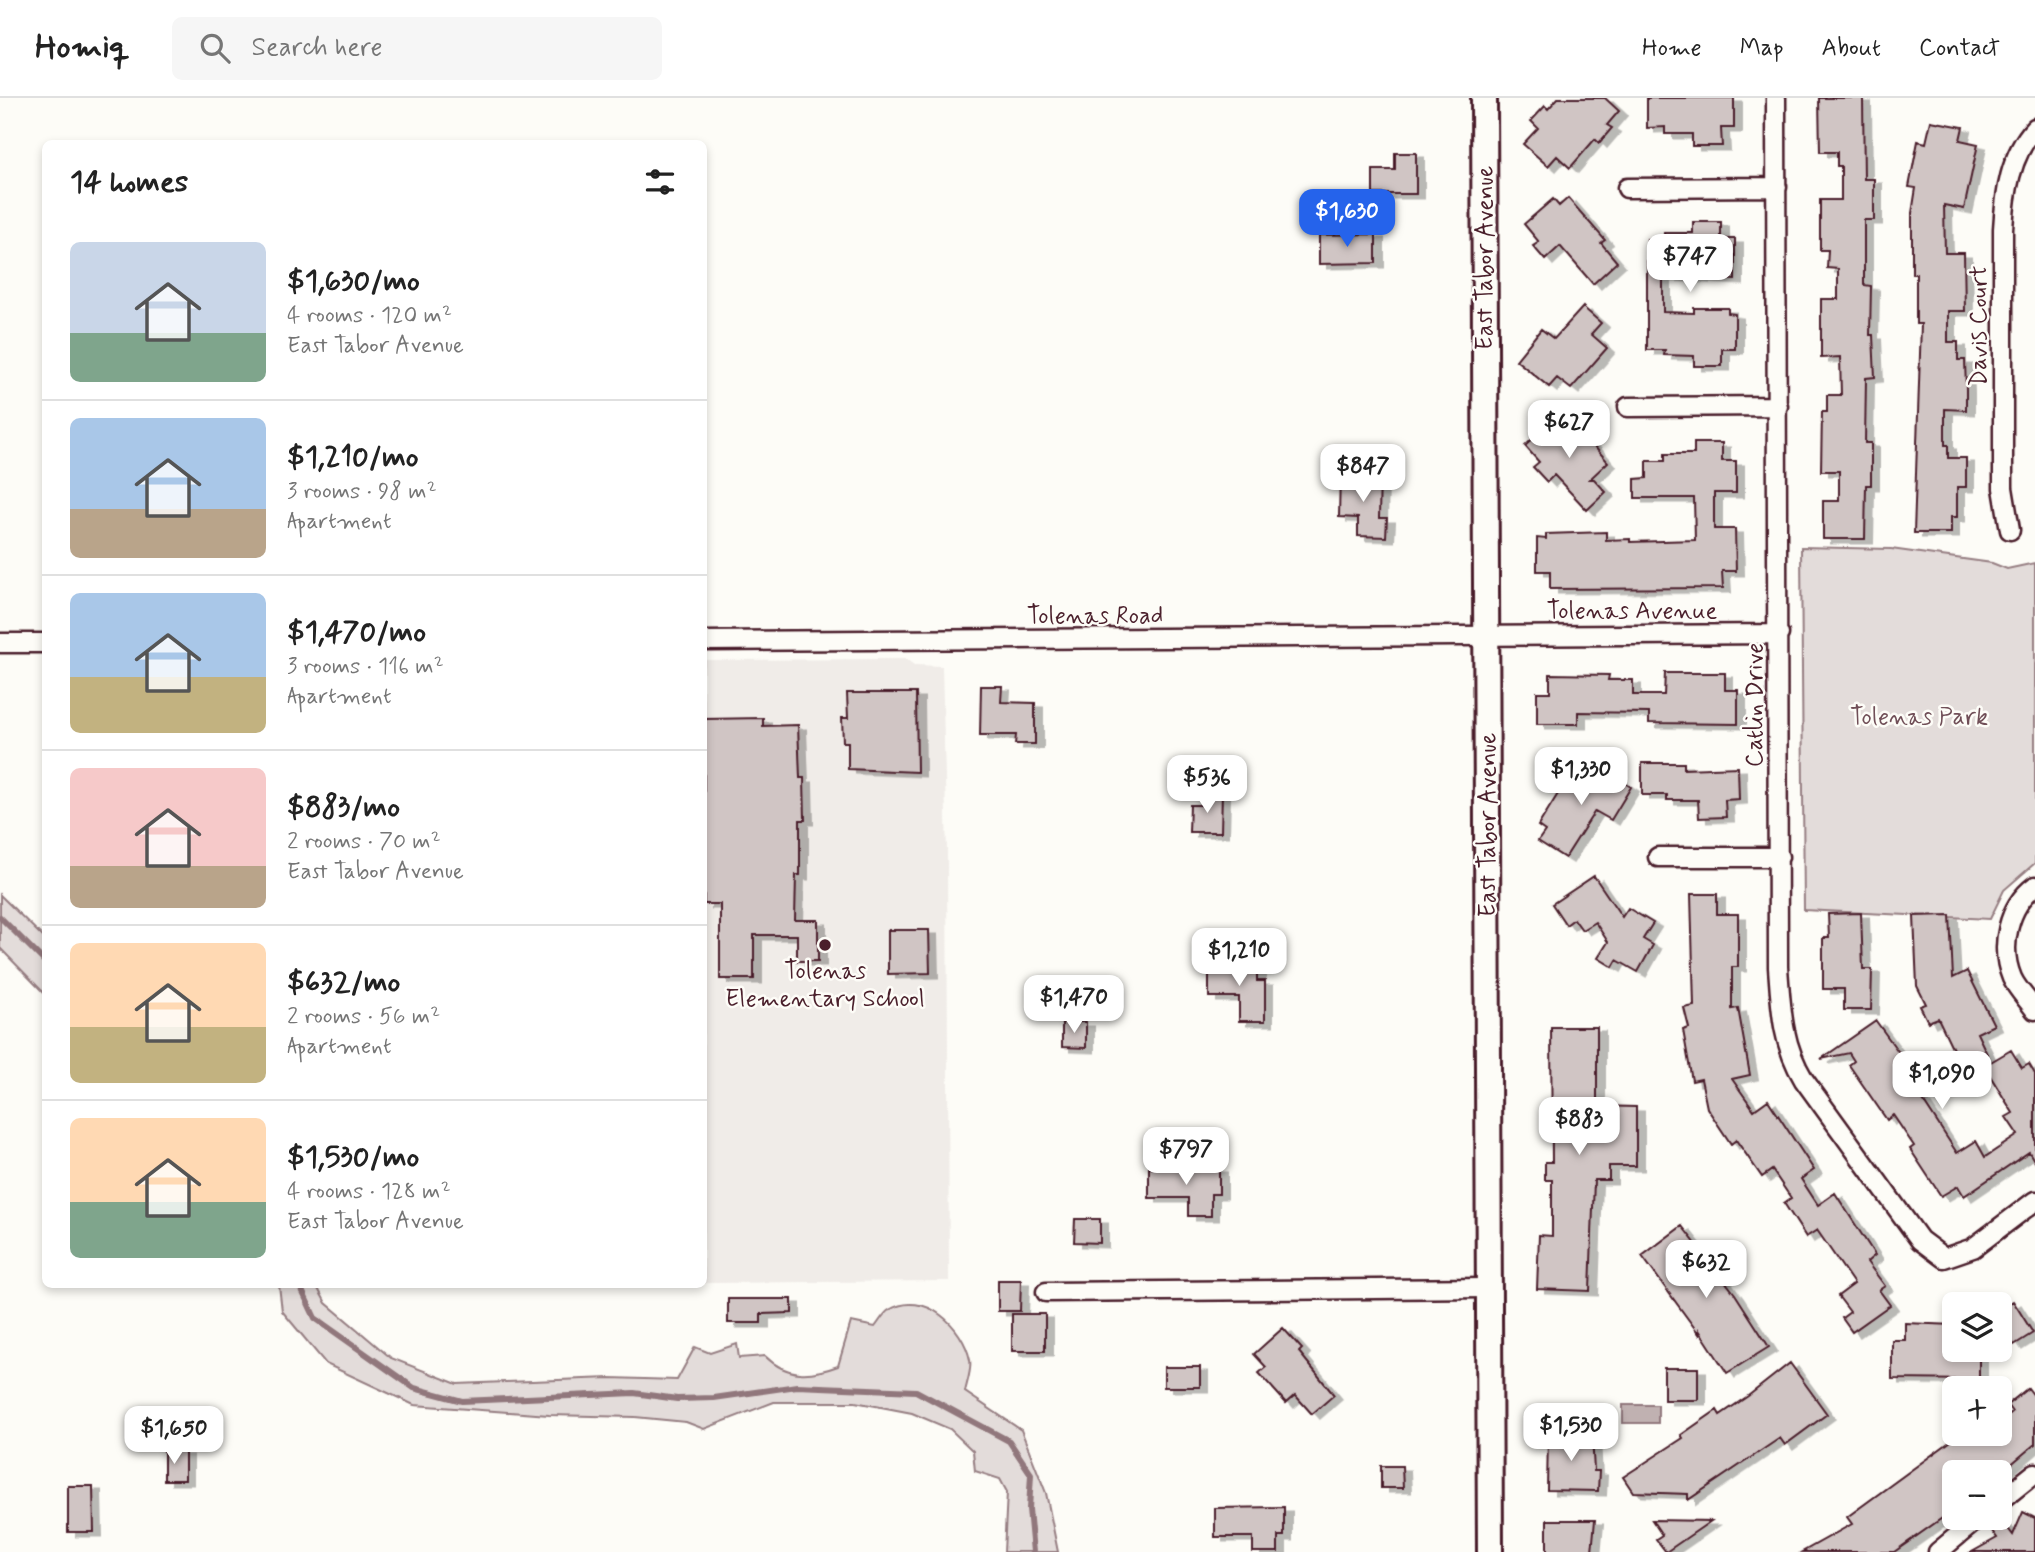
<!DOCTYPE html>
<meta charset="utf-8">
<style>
:root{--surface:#fff;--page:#f6f6f6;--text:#222;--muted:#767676;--line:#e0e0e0;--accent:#2563eb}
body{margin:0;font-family:Mynerve,sans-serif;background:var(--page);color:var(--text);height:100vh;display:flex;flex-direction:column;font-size:26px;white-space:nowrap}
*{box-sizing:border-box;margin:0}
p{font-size:23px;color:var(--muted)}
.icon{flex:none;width:38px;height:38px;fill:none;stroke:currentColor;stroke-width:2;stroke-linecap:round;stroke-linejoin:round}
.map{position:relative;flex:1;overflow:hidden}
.details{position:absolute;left:42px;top:42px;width:665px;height:1148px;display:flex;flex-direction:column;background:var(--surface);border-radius:10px;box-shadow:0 4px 10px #0003}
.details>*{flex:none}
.controls{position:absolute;left:1942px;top:1194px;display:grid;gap:14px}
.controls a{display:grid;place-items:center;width:70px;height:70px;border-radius:10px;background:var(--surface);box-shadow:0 4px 10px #0003;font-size:35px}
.price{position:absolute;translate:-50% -60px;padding:0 16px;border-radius:14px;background:#fff;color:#222;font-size:23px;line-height:46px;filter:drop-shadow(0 2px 4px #0008)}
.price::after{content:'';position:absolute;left:50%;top:42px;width:21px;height:16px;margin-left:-10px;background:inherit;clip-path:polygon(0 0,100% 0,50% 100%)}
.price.active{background:var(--accent);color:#fff}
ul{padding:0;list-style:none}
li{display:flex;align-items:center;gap:21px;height:175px;padding:0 28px}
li+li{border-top:2px solid var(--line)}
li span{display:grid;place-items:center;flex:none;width:196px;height:140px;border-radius:10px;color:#555}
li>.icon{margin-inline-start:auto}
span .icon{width:84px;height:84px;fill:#fffc;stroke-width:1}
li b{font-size:30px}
h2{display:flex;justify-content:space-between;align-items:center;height:84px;padding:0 28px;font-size:30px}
header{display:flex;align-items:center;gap:42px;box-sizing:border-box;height:98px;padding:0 35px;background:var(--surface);border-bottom:2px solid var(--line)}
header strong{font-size:33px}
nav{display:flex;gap:38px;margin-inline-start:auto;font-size:24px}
.search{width:490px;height:63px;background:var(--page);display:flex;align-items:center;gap:18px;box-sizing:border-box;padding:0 24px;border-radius:10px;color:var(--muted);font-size:26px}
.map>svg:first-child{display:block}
</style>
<header>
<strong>Homiq</strong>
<div class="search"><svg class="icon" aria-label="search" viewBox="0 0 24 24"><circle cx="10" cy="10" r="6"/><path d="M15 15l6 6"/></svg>Search here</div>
<nav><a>Home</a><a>Map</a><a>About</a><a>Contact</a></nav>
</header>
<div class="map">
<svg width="2035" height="1454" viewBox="0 0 2035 1454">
<defs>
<filter id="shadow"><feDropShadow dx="8" dy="4.5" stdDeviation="0" flood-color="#0004"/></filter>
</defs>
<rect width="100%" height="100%" fill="#fdfcf7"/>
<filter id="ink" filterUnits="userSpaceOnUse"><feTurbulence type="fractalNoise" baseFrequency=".0143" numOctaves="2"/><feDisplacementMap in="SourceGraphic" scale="14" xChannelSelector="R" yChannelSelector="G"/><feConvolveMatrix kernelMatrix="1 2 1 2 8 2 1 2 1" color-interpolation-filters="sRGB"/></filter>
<g filter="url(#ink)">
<path fill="#f0ece8" d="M906,561L914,567L942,568L947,754L949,1183L704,1185V562Z"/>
<path fill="#e3dcda" stroke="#967e82" stroke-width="2" d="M1801,449L1891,451L1992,465L2007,471L2035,465V765L2004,792L1990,821L1804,812Z
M0,797L45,841V896L0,850Z
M279,1187H316L326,1205L391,1260L457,1286L610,1280L677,1282L695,1249L710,1255L737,1246L739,1260L765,1258C787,1280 811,1278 838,1268L851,1224L875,1229C879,1224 884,1215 889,1212C925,1191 963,1229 970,1262C972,1271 967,1284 965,1294L1021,1332L1046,1395L1058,1454H1004L1007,1394L1000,1381L975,1373L973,1353L950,1331L912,1315L855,1304H774L704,1331L686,1324L635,1319L549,1317L414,1307L326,1266L282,1213Z"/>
<path fill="#c0b1b1" stroke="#91777b" stroke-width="2" d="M1623,1307H1658V1325H1623Z"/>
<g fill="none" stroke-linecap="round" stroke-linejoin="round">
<path stroke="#91777b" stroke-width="6" d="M0,819L46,865
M299,1186L315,1220L414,1290L462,1303L634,1295L677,1301L714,1300L797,1288L916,1293L1009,1343L1031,1376L1029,1411L1033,1454"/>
</g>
<path fill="#d0c5c4" stroke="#4a1f2b" stroke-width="2" filter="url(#shadow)" d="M1558,0H1605L1619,13L1607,27L1612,30L1599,45L1595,41L1570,70L1557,58L1548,68L1523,46L1538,30L1531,23L1545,8L1548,11Z
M1647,0H1734V30H1721L1722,48H1692V36H1665V29L1647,30Z
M1819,0H1863L1864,81H1874V122H1864V187L1871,188L1870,237H1873L1875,279L1866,280L1865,345H1871V387H1866L1865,441H1823V403H1839V373H1821L1822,314H1827V297H1841L1840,259L1821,260V201H1838V171L1827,170L1828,152H1820V102H1841V68H1837V54H1820Z
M1931,23L1963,29L1960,42L1978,46L1964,111L1944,107L1945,155H1964L1965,213H1948V244H1958V262H1965L1966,291V312L1945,311V347H1948V360H1966V389H1957V419H1951V435H1914L1921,226H1916V176H1912V115L1916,90L1909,89L1918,43L1926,45Z
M1395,55H1416V96H1373V72H1395Z
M1568,100L1605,142L1601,145L1617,164L1593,186L1560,148L1545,162L1533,148L1539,144L1524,126L1553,101L1559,108Z
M1693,124H1721V141H1735V182L1663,178V214L1694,215V210H1728V215L1735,216V251H1722V268H1694V258L1664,257L1665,252H1647V141L1664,142V135H1693Z
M1376,136V165L1319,166V137Z
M1583,209L1601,225L1591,236L1607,250L1571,291L1557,280L1549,289L1516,262L1541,231L1554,241Z
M1555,320L1562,328L1570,321L1608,364L1590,381H1594L1606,394L1587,412L1554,377L1547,384L1533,369L1539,364L1525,348Z
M1694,345H1722V363H1736V395H1714V431H1735L1736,473H1722L1723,490L1550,491V473H1537V440L1546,441V436L1606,434V442L1630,441V444L1695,442L1694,400H1635V381L1647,380V363H1665V356H1694Z
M1340,377L1380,378L1379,420H1387L1386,439L1358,438V420L1339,419Z
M1665,575H1725V592H1738V626L1649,625V615L1578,614V626H1537V594H1550V576L1609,577L1608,582H1633V597H1664Z
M981,588H1002L1001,604L1035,605V646H1015L1016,637H980Z
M847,595H916L917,674L848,671V644H843L842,620H848Z
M763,620V628L798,627L800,680H804L805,722H800V777H796L795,822H818V863H797V837H754V881H720V806H704V621Z
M1588,662L1631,689L1611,722L1595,713L1565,760L1538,743L1545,733L1538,728L1569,678L1576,682Z
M1642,665H1684V671L1738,669L1739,701L1725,702L1726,719L1699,720L1698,702H1667V697H1642Z
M1204,695H1222L1221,734H1189L1190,707H1204Z
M1594,778L1622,819L1628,810L1653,825L1643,841L1653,847L1638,874L1617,862L1613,869L1598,860L1608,844L1595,824L1582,832L1574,821L1566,827L1552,806Z
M1691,796H1717V816H1738V869H1732V911L1738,910L1750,977L1732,981L1754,1012L1768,1002L1814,1072L1801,1081L1818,1107L1835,1095L1875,1157L1867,1164L1885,1188L1879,1192L1890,1207L1852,1234L1842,1220L1850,1214L1838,1198L1854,1186L1817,1132L1806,1139L1784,1105L1791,1100L1772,1072L1762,1079L1736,1042L1731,1046L1707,1010L1701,981L1692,983L1683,932L1689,930L1684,910L1694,908Z
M1861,815L1863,871H1872L1871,912H1844V891H1823V840H1829L1828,816Z
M1950,817L1953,880L1967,873L1994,927L1977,935L1987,956L1961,968L1938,920L1928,924L1920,908L1926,906L1917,888L1914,818Z
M888,832H929L930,875L888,876Z
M1209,865H1257V883H1265V923H1239V899H1209Z
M1876,923L1927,993L1920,998L1957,1055L1976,1043L1985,1059L2018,1037L2006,1019L2013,1015L1984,968L2011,952L2022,970L2029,966L2035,976V1064L2029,1054L1964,1098L1958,1088L1941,1098L1910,1051L1914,1048L1893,1017L1887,1022L1849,967L1854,963L1849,955L1821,961Z
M1062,924H1086V950L1062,949Z
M1551,929H1597V1008L1636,1009V1068H1609V1082H1594L1590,1193L1537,1191L1539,1137L1552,1138V1082H1545V1064H1552Z
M1149,1070H1219V1096H1211V1118H1188V1100H1149Z
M1075,1121H1100V1145L1074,1144Z
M1682,1128L1735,1196L1769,1249L1727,1275L1699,1232V1236L1642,1158Z
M998,1182H1021L1020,1213H998Z
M728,1201H792V1215L761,1216V1225H728Z
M2013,1203L2033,1235L2014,1247L2000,1226V1211Z
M1012,1216H1045V1253H1012Z
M1905,1225L1955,1227V1251H1979V1282L1892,1281V1242H1905Z
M1283,1230L1302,1251L1299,1254L1334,1297L1312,1316L1295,1297L1286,1305L1259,1275L1266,1269L1254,1256Z
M1790,1265L1827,1316L1785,1347L1780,1340L1688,1402V1396L1633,1394L1623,1379L1683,1340L1681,1337L1717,1312L1720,1317L1748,1298Z
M1164,1269H1200V1289H1164Z
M1664,1270H1698V1302H1664Z
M2028,1290L2035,1299V1346L2002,1374H1955V1411L1894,1454H1802L1852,1426L1847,1419L1962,1335H2000V1324L2012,1314L2007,1307Z
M1548,1336L1592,1337L1594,1373H1599L1598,1393L1547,1392Z
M164,1353H185V1382H164Z
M1381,1368H1402L1403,1390H1381Z
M68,1388H93L94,1434H68Z
M1284,1409V1438H1278V1454H1253V1439H1215V1410Z
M2023,1414L2035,1420V1454H1972L1997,1440L1992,1433L2003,1424L2013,1437Z
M1547,1422H1595L1592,1454H1547Z
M1652,1422L1711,1423L1666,1454L1656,1441L1662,1437Z"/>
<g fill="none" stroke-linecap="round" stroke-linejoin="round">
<g stroke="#4a1f2b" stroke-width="23">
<path id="street" d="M1776,0L1778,869C1781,911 1782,946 1804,982L1920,1142L1944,1160L1973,1150L2035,1103
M1627,90L1777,89
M1628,309L1778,308
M2010,432L2003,390V131C2005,96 2010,57 2035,30
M704,543L1779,536
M0,545H46
M1658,759H1779
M2035,788C2008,808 1999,849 2012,880C2017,891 2028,902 2035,912
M1046,1194L1488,1190
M2000,1403L2035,1375
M1938,1454L1980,1419"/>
</g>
<g stroke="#4a1f2b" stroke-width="30">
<path id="secondary" d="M1484,0L1490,1454"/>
</g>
<use href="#street" stroke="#fdfcf7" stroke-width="18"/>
<use href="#secondary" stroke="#fdfcf7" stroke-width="24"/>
</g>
</g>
<circle fill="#4a1f2b" stroke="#fdfcf7" stroke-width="2.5" cx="825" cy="847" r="7"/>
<g text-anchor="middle" stroke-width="5" stroke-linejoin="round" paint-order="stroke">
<g font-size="24" fill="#4a1f2b" stroke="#fdfcf7">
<text transform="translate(1484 160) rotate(-90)" y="8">East Tabor Avenue</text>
<text transform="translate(1978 228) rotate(-90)" y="8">Davis Court</text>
<text x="1632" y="520">Tolenas Avenue</text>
<text x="1095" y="525">Tolenas Road</text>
<text transform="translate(1754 607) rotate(-90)" y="8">Catlin Drive</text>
<text transform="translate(1487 727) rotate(-90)" y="8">East Tabor Avenue</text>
</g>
<g font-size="24" fill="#704e57" stroke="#fdfcf7">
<text x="1919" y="626">Tolenas Park</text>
</g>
<g font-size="24" fill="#4a1f2b" stroke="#fdfcf7">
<text x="825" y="880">Tolenas<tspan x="825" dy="28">Elementary School</tspan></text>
</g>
</g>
</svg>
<div class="controls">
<a><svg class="icon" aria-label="layers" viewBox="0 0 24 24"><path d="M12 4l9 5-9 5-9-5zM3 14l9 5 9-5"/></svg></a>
<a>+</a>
<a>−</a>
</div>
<b class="price active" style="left:1347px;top:151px">$1,630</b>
<b class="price" style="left:1690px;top:196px">$747</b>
<b class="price" style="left:1569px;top:362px">$627</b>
<b class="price" style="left:1363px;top:406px">$847</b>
<b class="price" style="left:1581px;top:709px">$1,330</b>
<b class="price" style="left:1207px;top:717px">$536</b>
<b class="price" style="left:1239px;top:890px">$1,210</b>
<b class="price" style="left:1074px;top:937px">$1,470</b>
<b class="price" style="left:1942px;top:1013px">$1,090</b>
<b class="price" style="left:1579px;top:1059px">$883</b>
<b class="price" style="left:1186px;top:1089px">$797</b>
<b class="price" style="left:1706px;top:1202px">$632</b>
<b class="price" style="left:1571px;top:1365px">$1,530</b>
<b class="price" style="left:174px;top:1368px">$1,650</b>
<section class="details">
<h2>14 homes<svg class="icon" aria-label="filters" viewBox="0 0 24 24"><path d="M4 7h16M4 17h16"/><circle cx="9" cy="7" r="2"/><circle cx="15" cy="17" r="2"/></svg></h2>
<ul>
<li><span style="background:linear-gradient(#c9d6e8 65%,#7fa58c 0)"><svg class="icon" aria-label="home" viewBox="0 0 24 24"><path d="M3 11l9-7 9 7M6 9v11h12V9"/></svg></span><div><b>$1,630/mo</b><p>4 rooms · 120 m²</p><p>East Tabor Avenue</p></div></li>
<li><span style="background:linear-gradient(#a9c7e8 65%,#b9a48a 0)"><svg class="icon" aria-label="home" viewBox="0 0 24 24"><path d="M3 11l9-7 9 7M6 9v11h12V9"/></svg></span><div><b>$1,210/mo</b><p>3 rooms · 98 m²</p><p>Apartment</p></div></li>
<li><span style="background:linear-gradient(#a9c7e8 60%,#c2b280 0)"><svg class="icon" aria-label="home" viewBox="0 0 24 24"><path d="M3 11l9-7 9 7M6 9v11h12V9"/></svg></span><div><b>$1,470/mo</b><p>3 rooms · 116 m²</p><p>Apartment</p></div></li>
<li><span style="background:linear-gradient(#f6c9c9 70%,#b9a48a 0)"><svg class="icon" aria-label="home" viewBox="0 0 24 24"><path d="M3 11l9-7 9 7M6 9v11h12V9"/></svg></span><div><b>$883/mo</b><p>2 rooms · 70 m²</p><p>East Tabor Avenue</p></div></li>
<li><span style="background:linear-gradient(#ffd9b3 60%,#c2b280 0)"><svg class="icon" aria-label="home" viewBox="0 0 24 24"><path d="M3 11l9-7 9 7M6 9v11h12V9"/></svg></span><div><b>$632/mo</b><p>2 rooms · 56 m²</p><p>Apartment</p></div></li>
<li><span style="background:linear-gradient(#ffd9b3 60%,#7fa58c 0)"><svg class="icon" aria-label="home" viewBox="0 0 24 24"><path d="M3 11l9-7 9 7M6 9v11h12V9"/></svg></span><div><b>$1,530/mo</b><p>4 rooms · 128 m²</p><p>East Tabor Avenue</p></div></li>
</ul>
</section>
</div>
